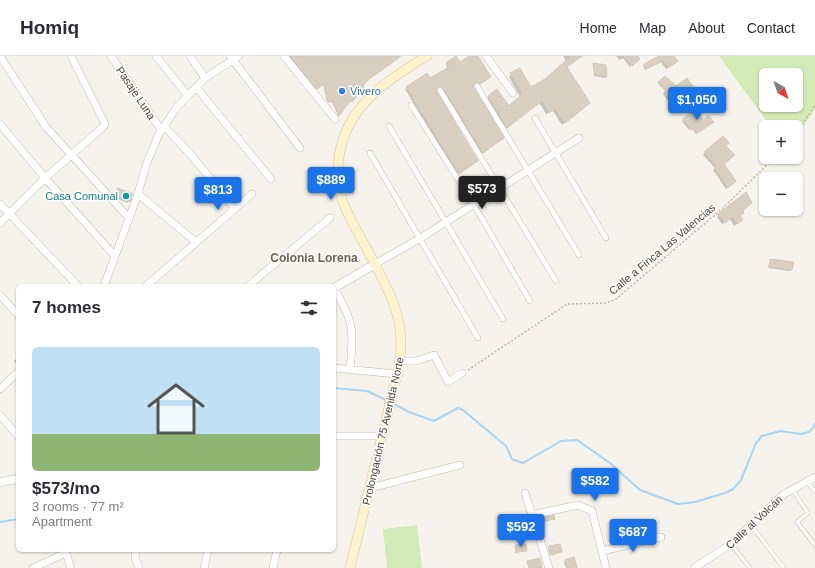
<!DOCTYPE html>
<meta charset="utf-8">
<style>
:root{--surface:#fff;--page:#f2f2f3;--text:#2b2b33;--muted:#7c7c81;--line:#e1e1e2;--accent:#1a73e8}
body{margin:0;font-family:Arial,sans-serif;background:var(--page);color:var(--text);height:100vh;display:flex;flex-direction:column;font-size:15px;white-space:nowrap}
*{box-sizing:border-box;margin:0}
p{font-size:13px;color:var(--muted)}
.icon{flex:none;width:22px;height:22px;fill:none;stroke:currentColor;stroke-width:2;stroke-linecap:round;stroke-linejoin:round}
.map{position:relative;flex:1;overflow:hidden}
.sheet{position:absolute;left:16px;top:228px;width:320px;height:268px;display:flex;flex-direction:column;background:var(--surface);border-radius:6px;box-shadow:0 1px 3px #0004}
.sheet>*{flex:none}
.needle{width:26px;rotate:140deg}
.fabs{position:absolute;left:759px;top:12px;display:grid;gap:8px}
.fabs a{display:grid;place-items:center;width:44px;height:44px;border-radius:6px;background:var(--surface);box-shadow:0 1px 3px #0004;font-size:20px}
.price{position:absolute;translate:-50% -34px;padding:0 9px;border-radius:4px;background:var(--accent);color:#fff;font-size:13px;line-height:26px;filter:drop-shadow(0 1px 2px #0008)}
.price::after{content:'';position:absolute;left:50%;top:24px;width:12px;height:9px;margin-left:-6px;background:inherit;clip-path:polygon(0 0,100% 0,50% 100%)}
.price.current{background:#222;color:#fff}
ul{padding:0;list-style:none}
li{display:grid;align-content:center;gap:8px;height:212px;padding:0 16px}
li+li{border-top:1px solid var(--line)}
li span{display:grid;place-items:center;height:124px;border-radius:6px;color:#555}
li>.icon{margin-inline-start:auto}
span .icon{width:72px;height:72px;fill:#fffc;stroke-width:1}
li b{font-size:17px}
h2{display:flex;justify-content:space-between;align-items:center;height:48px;padding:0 16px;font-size:17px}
header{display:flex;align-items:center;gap:24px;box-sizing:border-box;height:56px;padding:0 20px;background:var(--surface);border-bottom:1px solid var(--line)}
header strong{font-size:19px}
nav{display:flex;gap:22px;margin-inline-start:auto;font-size:14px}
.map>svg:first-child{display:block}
</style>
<header>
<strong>Homiq</strong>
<nav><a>Home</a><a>Map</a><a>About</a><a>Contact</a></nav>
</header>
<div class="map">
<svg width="815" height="512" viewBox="0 0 815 512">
<rect width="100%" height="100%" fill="#f6f3ec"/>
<path fill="#d2eab5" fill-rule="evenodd" d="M719,0H815V53L796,81V71H771ZM766,19H796V49H766Z
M417,469L422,512H387L383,473Z"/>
<path fill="#0003" d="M289,0H400L367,24L362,30L363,31L350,46L349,45L338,59L332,46H327L323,27L316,33Z
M470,0H477L488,22L478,29L473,28L472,32L501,83L481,98L442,33L437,31L435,34L476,106L457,118L405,33L427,18L430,23L448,13L446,9L447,7L460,8Z
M563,0H581L566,11L586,50L562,69L553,55L546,58L539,46L504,74L486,43L497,35L509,52L520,41L509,21L511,18L531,32L545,24L566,5Z
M616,0H636L639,3L630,11L623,2L620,4Z
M659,0H673L675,6L666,13L661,6L645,14L643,10L645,9Z
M593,8L606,20L605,22L594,20Z
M665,21L676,32L688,37L693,43L685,50L679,44L672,50L663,38L666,35L658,28Z
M694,54L703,66L712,67L696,78L691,72L689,74L682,65Z
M723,82L725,90L723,108L733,127L726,133L713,114L715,112L703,99Z
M118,133L131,139L127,147L119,143L115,139Z
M742,154L739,166L734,170L730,163L722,168L717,161L719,159Z
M770,204L791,214L790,215L768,212Z
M18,301V310L14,305Z
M541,463H554L540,467Z
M516,490L526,494L515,497Z
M550,491L561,496L550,499L548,493Z
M565,505L576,511L566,512L564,506Z"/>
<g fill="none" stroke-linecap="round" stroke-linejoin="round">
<path stroke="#a9d4f2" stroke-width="2" d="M334,332L367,335L388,345
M392,347L409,356L434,365L458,352L463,354L506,390L512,403L523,407L561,385L577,384L610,407L640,434L678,448L695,446L725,437L733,433L741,424L756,387L762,380L780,375L801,378L809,376L813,372L815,367
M0,466L18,463"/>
</g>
<path fill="#d8cfc1" stroke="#d3c7b4" d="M290,0H401L368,24L363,30L365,31L352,46L350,45L339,60L333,45L328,46L324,28L317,33Z
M456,0L460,6L469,0H478L491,21L480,28L475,26L473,30L504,82L483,97L443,32L438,31L437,36L478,105L459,118L406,31L427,17L430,22L449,11L446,7Z
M571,0H582L567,11L590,47L565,67L555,53L549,57L542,45L507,72L488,40L497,33L509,50L522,38L510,17L520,12L531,31L545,23Z
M623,0H638L640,3L632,10Z
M659,0H674L678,5L668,12L663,5L646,13L644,8Z
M593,7L606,9L607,21L595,19Z
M665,20L676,30L687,22L694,32L689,37L694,43L687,50L681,43L674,49L664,36L666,34L658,26Z
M695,53L704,64L708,59L714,66L697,77L693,72L691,74L683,63Z
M723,80L729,87L726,90L735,99L724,108L736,125L728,132L714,112L716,110L704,96Z
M768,116L773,123H765L763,119Z
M118,132L133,138L130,146L121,142L116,137Z
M746,136L752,147L743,154L744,157L740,160L743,164L737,168L732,161L725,167L718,158Z
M770,203L794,206L792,214L769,211Z
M554,459L555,463L542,466L541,462Z
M526,488L527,495L516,496L515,489Z
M560,488L562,496L551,499L549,490Z
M574,501L577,511L567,512L565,504Z
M540,502L542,512H529L527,505Z"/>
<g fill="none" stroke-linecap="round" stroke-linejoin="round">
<g stroke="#c2bbae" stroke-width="4.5">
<path id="service" d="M807,426L815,435
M792,433L808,457L797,466L815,489
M751,469L784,512
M731,488L750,512"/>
</g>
<g stroke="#c2bbae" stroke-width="6">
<path id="pedestrian" d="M477,30L579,199
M440,34L556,225
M411,49L474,149L530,245
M535,62L606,182
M389,70L503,263
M370,97L478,282"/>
</g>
<g stroke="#c2bbae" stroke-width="8">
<path id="minor" d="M0,0L46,71L129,162
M111,0L161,74
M156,0L188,40
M190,0L205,22
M230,0L300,92
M284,0L335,63
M486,0L513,37
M196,31L271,123
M0,68L45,122L115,200
M164,70L192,100L235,153
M138,138L196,186
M0,148L78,230
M0,167L45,122L102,72L105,68L71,0
M375,208L419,183L579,82
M104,230L138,138L146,109L159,78L177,51L205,22L239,0
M146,230L252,138
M248,230L330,162
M334,232C354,266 354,275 350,313
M0,239L18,259
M400,305H416L434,299L448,326L462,317
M334,312L397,318
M0,333L18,316
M0,359L18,380
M334,380H383
M370,432L460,409
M525,437L549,512
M532,459L578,449L592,455L606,512
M65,494L71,512
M136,494L135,501L139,512
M602,495L661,481
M33,512L66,497
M204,512L208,494
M273,512L277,494
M694,512L731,488L784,438L815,421"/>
</g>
<g stroke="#c2bbae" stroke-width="9">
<path id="tertiary" d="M334,232L375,208
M0,426L18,423"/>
</g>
<g stroke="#d6c79b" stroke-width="10">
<path id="secondary" d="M350,512L397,318C403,294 402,269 393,246C383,221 369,197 356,173C351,163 344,152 341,140C337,126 337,110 340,95C349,48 389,23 427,0"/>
</g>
<path stroke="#c4b79f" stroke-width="1.5" stroke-dasharray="2 2" stroke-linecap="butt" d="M796,79L815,49
M468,314L567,248L607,247L616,243L723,152L775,101"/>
<use href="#service" stroke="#fff" stroke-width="3.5"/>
<use href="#pedestrian" stroke="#fff" stroke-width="5"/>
<use href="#minor" stroke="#fff" stroke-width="7"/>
<use href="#tertiary" stroke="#fff" stroke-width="8"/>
<use href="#secondary" stroke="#fff3cd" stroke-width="9"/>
</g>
<circle fill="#3f7fe0" stroke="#fff" stroke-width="1.5" cx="342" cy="35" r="4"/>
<circle fill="#0f9aa8" stroke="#fff" stroke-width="1.5" cx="126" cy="140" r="4"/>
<g text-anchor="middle" stroke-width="3" stroke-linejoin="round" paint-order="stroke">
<g font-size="11" fill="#366cbe" stroke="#fff" text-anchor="start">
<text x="350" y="39">Vivero</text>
</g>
<g font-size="11" fill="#4b4439" stroke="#fff">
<text transform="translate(136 37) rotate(56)" y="4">Pasaje Luna</text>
<text transform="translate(662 193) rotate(-40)" y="4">Calle a Finca Las Valencias</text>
<text transform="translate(383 375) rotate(-77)" y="4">Prolongación 75 Avenida Norte</text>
<text transform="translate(754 466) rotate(-43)" y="4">Calle al Volcán</text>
</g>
<g font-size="11" fill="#0d838f" stroke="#fff" text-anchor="end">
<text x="118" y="144">Casa Comunal</text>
</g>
<g font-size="12" font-weight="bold" fill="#6e6250" stroke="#fff">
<text x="314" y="206">Colonia Lorena</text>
</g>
</g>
</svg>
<div class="fabs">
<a><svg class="needle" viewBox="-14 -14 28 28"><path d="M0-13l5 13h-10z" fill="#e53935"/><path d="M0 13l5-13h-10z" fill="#7c7c81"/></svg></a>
<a>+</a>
<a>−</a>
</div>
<b class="price" style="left:697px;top:65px">$1,050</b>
<b class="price" style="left:331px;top:145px">$889</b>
<b class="price current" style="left:482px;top:154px">$573</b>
<b class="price" style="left:218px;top:155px">$813</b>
<b class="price" style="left:595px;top:446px">$582</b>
<b class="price" style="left:521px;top:492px">$592</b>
<b class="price" style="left:633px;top:497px">$687</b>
<section class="sheet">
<h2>7 homes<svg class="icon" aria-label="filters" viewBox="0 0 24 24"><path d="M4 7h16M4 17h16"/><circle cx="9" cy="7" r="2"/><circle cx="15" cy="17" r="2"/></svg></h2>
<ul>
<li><span style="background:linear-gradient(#bfe0f5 70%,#8fb573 0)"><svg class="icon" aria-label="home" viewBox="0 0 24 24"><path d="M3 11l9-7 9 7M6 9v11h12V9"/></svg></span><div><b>$573/mo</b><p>3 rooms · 77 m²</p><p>Apartment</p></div></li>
</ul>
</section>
</div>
